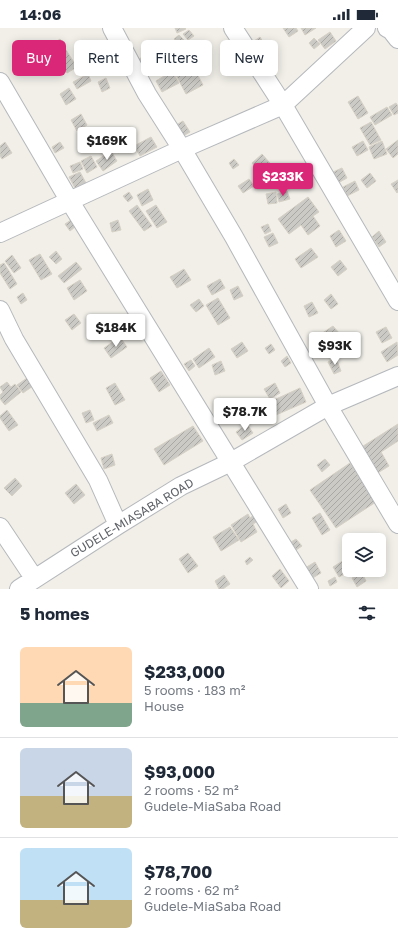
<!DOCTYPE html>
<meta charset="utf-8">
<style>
:root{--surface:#fff;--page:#f2f2f3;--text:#1f2937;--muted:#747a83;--line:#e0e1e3;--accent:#db2777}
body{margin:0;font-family:"Golos Text",sans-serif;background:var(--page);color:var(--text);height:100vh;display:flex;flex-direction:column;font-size:15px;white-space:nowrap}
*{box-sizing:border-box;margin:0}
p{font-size:13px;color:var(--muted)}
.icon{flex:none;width:22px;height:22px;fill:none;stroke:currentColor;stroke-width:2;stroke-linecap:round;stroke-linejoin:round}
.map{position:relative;height:561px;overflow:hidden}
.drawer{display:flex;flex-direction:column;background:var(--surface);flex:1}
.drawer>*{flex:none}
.hud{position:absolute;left:12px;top:12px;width:374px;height:36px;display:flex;gap:8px}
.buttons{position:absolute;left:342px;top:505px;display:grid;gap:8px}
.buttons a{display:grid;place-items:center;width:44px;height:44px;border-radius:6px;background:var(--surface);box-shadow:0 2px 10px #0003;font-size:20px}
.price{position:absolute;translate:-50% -34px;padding:0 9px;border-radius:4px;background:#fff;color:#222;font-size:13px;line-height:26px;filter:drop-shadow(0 1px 2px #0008)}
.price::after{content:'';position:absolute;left:50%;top:24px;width:12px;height:9px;margin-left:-6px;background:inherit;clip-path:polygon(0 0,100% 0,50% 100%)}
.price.active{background:var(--accent);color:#fff}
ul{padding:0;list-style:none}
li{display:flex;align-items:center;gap:12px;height:100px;padding:0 20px}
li+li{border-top:1px solid var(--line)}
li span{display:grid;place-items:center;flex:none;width:112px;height:80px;border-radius:6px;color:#555}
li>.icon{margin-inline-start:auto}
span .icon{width:48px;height:48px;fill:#fffc;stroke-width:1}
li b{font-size:17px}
h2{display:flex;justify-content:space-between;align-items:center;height:48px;padding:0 20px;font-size:17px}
.pill{padding:0 14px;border-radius:6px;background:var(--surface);box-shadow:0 2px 10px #0003;font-size:14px;line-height:36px}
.pill.active{background:var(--accent);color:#fff}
.status{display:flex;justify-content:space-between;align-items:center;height:28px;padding:0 20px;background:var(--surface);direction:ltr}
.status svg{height:11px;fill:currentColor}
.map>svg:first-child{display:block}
</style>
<div class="status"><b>14:06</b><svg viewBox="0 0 49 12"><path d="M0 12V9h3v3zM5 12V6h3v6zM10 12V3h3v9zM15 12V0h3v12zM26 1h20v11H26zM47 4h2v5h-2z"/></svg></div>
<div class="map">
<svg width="398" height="561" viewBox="0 0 398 561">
<defs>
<pattern id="building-hatch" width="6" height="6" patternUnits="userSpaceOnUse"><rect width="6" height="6" fill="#cccac5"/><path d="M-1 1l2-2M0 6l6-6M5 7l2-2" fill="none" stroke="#a9a8a4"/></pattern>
</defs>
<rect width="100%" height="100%" fill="#f1efe8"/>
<path fill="url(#building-hatch)" stroke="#d6d1c6" d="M175,0H185L186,1L177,5Z
M283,0H296L298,3L289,9Z
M301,0H316L305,7Z
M189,2L194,8L188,12L183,6Z
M330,4L336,13L325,21L318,12Z
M179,7L184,12L179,17L174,11Z
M260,9L263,14L257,18L254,13Z
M314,10L320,16L314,21L309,15Z
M60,11L66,19L55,26L50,18Z
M171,13L178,24L170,29L163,18Z
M66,22L77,39L67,45L56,27Z
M149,24L153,31L142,39L138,32Z
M53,25L60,36L50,42L43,31Z
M193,38L203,57L186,66L176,47Z
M172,43L179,55L162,64L156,53Z
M88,46L91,53L77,61L73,54Z
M106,50L110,60L102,64L98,54Z
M69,60L76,71L66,77L60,66Z
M358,68L368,85L358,91L348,74Z
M396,75L398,78V85L394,87L389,79Z
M387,79L392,87L375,97L370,89Z
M81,86L87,97L77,103L71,92Z
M183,93L190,104L178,111L171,100Z
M371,94L381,112L370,117L360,100Z
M104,102L108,110L100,115L96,107Z
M121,108L128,119L118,125L111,114Z
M151,109L157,119L140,128L134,118Z
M398,112V126L393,130L386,121Z
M363,113L368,122L357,128L352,119Z
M382,113L387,126L374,131L369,119Z
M5,114L12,125L2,131L0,128V118Z
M60,114L64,120L55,125L52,119Z
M111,123L117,133L103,143L96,133Z
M262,126L276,142L266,151L252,135Z
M91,128L97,139L87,145L81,133Z
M234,131L239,137L233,141L229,135Z
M80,134L83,141L73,145L70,138Z
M342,140L347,150L338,155L333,144Z
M80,144L86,155L75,160L69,149Z
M370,145L376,153L367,160L361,152Z
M249,151L254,158L243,165L238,158Z
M398,152V164L397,165L391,156Z
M355,153L359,162L347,168L343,159Z
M148,161L153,172L142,178L137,167Z
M287,163L290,171L279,174L277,166Z
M129,164L133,170L128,174L123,168Z
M276,164L277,175L268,176L266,166Z
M308,169L319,184L313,188L320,198L308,207L301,197L289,206L278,191Z
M137,177L152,198L144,203L129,183Z
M156,177L167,194L157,200L146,183Z
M71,192L75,199L70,203L65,196Z
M118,192L121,202L112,204L110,195Z
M268,196L271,203L265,206L261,199Z
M339,202L346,213L336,219L330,208Z
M379,203L386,214L379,219L372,209Z
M273,205L278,215L269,219L264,209Z
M311,220L318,229L301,240L295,231Z
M56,223L62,231L56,236L49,229Z
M40,226L52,246L41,252L29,232Z
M12,227L21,240L14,245L5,233Z
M340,232L347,241L338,248L331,239Z
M76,234L82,241L64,255L58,248Z
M4,235L17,256L10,261L0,245V237Z
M184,241L191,252L177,260L170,249Z
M220,251L225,260L212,267L207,258Z
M80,252L87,263L74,272L67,260Z
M238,258L243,268L234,272L230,262Z
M23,265L27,272L21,276L17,269Z
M331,266L338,276L331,281L324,272Z
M218,270L230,290L218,297L206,277Z
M199,271L204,278L196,284L190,277Z
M312,274L318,285L309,289L304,278Z
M74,286L81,295L72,302L65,292Z
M97,295L102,307L93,310L88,298Z
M333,298L339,305L323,316L318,308Z
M386,299L392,310L382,315L376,304Z
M120,309L127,319L111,330L104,320Z
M242,314L248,323L237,330L231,321Z
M397,314L398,327L387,334L381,324Z
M341,315L347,323L340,327L334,319Z
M271,316L275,322L269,326L265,320Z
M209,320L215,329L199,340L193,331Z
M287,328L291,335L285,339L281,333Z
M336,330L341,343L334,346L328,334Z
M191,332L195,338L189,343L184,336Z
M221,333L225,343L215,347L212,337Z
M161,343L170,357L159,364L150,350Z
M27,350L33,358L23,365L17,357Z
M7,354L11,359L15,356L21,364L5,377L0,371V367L3,364L0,359Z
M115,355L125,372L115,377L106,360Z
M275,355L280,365L270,371L264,361Z
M300,360L306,374L269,390L263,377Z
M7,382L18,397L9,403L0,390V388Z
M90,382L94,392L86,395L82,385Z
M109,387L113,395L97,403L93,395Z
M247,396L253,405L242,412L236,404Z
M398,396V413L381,424L389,438L376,446L360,420Z
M193,398L203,413L164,437L154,421Z
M112,426L115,437L104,441L101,430Z
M325,431L330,437L322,444L317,437Z
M350,435L376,474L336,500L310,462Z
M15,450L22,458L12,468L4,460Z
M76,456L85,467L74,476L65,465Z
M286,476L291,485L283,490L278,481Z
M320,485L330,502L322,507L312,490Z
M248,486L250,490L254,487L258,493L253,496L257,504L241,514L231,497Z
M230,499L239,512L221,523L213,509Z
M296,511L302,518L296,522L291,514Z
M188,525L198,538L188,545L179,531Z
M250,529L253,532L247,537L245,533Z
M349,529V542H352L339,549L333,539Z
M315,534L321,545L311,551L305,540Z
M280,541L289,553L281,560L272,548Z
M362,545L366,553L357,559L352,550Z
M224,547L230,556L223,561H219L215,553Z
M335,549L337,554L330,558L328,553Z"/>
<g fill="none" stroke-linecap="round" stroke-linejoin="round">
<g stroke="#b5b8bc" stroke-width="20">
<path id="minor" d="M112,0L147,66L182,121L234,209L328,378L398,496
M233,0L283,77L398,273
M387,0L391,2L398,11
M0,54L69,172L309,561
M0,205L182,121L283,77L366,0
M0,282L14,311L98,452L118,497
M0,499L34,550
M19,561L118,497L181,458L231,434L328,378L398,348"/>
</g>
<use href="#minor" stroke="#fff" stroke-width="18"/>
</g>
<g text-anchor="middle" stroke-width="3" stroke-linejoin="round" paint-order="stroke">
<g font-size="12" fill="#5f6368" stroke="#fff">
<text transform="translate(132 490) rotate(-31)" y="4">GUDELE-MIASABA ROAD</text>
</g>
</g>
</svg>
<div class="buttons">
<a><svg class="icon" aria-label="layers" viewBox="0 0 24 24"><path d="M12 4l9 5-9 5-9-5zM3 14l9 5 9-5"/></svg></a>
</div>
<b class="price" style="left:107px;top:133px">$169K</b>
<b class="price active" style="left:283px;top:169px">$233K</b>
<b class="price" style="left:116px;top:320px">$184K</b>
<b class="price" style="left:335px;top:338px">$93K</b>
<b class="price" style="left:245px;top:404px">$78.7K</b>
<div class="hud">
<a class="pill active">Buy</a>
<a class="pill">Rent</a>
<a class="pill">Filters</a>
<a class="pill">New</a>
</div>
</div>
<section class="drawer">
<h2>5 homes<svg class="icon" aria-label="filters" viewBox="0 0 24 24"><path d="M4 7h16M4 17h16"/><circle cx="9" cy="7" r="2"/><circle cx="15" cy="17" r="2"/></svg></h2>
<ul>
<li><span style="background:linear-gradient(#ffd9b3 70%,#7fa58c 0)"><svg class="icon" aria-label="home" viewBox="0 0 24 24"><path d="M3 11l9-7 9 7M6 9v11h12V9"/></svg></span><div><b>$233,000</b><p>5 rooms · 183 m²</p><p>House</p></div></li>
<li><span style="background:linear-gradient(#c9d6e8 60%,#c2b280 0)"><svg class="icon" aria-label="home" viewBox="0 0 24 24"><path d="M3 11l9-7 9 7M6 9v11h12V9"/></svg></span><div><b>$93,000</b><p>2 rooms · 52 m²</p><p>Gudele-MiaSaba Road</p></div></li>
<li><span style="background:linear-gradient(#bfe0f5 65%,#c2b280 0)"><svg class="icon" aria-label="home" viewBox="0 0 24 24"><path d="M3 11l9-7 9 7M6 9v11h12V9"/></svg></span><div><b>$78,700</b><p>2 rooms · 62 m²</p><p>Gudele-MiaSaba Road</p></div></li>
</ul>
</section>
